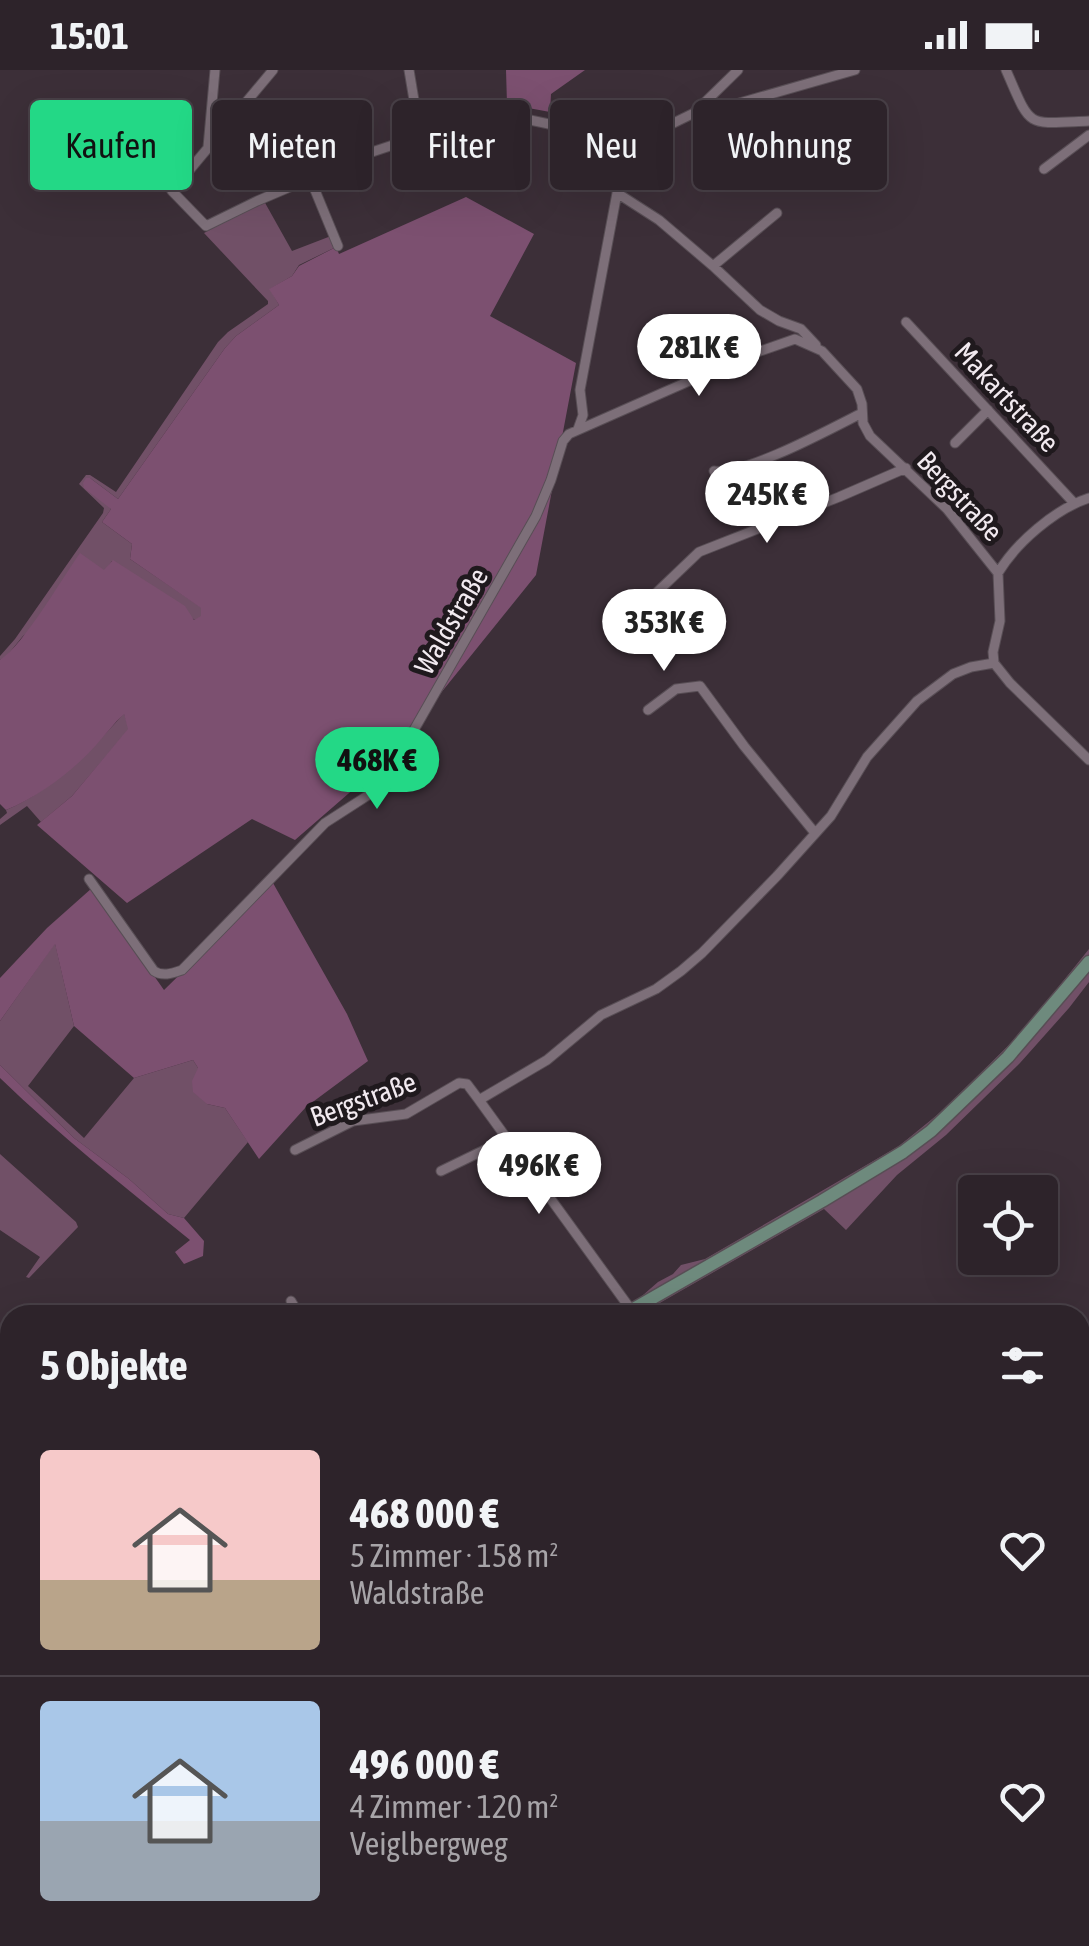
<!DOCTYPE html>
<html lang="de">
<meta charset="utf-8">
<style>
:root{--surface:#2d232a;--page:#352b32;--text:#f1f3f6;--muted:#a7a4a8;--line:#484047;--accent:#23d886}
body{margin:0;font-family:"Asap Condensed",sans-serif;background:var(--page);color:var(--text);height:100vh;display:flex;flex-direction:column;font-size:38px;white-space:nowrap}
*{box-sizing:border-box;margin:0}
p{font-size:32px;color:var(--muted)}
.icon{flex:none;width:55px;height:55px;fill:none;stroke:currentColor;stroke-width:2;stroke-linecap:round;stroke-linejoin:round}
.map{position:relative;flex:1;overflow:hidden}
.sheet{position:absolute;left:0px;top:1235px;width:1090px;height:642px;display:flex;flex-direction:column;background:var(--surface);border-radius:30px 30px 0 0;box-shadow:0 10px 40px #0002,0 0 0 2px var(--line)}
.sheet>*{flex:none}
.guide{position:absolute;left:30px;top:30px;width:1030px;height:90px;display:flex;gap:20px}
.controls{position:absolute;left:958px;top:1105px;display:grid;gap:20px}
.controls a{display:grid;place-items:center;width:100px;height:100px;border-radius:10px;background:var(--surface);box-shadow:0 10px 40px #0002,0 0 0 2px var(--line);font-size:50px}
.price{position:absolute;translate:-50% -85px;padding:0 22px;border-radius:35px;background:#fff;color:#222;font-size:32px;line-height:65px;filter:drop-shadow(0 2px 5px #0008)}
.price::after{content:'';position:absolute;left:50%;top:60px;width:30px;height:22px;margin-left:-15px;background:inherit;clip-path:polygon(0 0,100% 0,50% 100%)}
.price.current{background:var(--accent);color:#111}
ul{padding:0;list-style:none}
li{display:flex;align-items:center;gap:30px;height:250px;padding:0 40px}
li+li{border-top:2px solid var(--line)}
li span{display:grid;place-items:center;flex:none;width:280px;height:200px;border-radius:10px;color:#555}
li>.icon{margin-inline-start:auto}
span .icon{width:120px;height:120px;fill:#fffc;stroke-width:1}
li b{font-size:42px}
h2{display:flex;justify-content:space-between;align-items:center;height:120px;padding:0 40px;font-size:42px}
.pill{padding:0 35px;border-radius:10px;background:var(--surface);box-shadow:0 10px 40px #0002,0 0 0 2px var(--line);font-size:35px;line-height:90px}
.pill.current{background:var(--accent);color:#111}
.status{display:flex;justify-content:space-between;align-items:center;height:70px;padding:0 50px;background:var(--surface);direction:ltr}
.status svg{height:28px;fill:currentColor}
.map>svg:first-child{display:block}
</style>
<div class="status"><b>15:01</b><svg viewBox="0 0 49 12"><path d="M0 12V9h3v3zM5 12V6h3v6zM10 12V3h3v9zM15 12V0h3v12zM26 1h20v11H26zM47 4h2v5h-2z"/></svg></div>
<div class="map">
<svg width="1089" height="1876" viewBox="0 0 1089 1876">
<rect width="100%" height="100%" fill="#3c2f38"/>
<path fill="#715067" d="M264,131L292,181L331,166L336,177L299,195L292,206L270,219L279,235L236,266L225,278L118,429L90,408L111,439L102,452L132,474L130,489L202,538L201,547L195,550L112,491L105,501L23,566L5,588L0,590V586L15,569L103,443L104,438L79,414L86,405H90L116,422L218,272L228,262L268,234V231L204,163Z
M124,643L129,659L72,726L41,752L27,736L0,755V749L7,743L6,740C49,723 94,678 124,643Z
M55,873L74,956L28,1016L84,1068L134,1008L193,990L198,998L207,1034L225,1038L248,1072L184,1148L168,1144L129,1109L74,1068L0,995V951Z
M1089,879V912L1069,938L1020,993L946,1065L897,1105L846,1160L824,1139L644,1242L643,1245H634L630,1232H635L658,1212L673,1204L681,1195L705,1189L899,1076L942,1041L1023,961Z
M0,1084L76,1152L78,1157L29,1208L26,1207L40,1187L0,1160Z"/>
<path fill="#7c5070" d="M506,0H585L551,24L550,42L507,34Z
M466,127L534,164L490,246L576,293L536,505L386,691L295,770L252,749L127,833L37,755L72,726L128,659L124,644C114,653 106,664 97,674C73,701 40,726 6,740L0,734V590C25,573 61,510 80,483L104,500L113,490L185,536L194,550L201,546V538L130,489L132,474L102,452L111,439L84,418L83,413L86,408H90L118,429L225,278L236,266L279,235L269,219L292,206L299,196L336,177L339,184Z
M273,813L347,944L368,991L306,1037L259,1089L225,1038L207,1034L193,1022L192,1011L198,998L193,990L134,1008L74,956L55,874L0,951V908L47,858L92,818L164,920Z
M0,995L74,1068L129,1109L168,1144L184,1148L204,1171L203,1186L184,1194L175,1182L190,1170C125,1117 60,1066 0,1008Z
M1089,1688V1876H972L978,1868H1080V1690Z"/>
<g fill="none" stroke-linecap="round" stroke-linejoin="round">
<g stroke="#584e55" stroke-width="11">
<path id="minor" d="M273,0L172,121L206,156L257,131L372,82L420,66L488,48L511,46L587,62L649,65L694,43L738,0
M409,0L420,66
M1006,0C1032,59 1024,54 1089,51
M694,43L715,40L855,0
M452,59L464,101
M208,77L215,0
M1044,99L1089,65
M310,108L338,176
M617,123L659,150L713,196L760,240L779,251L801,259L816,275
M713,196L777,143
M906,252L1074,433
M578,359L583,345L580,320L617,123L624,107L649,65
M955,373L988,340
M714,401C746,405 830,359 862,343
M998,503C1016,473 1055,439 1089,428
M630,558L653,526L699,482L839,427L906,398
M994,593L1010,613L1089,690
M648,640L676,619L700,616L744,676L815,763
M89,809L154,901C163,907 173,903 182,900L325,753L370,724L394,695L536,446L551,410L563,371L569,364L746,286L795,269L822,281L857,319L862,334L863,353L870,366L947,439L998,503L1000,551L993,582L994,593
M479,1030L632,1241
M295,1080L353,1051L406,1044L459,1013L467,1014L479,1030L547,990L601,945L656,919L681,901L702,883L777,806L831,746L867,687L917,631L953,604L971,597L994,593
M441,1101L505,1070
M291,1231L299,1245
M69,1245L78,1241L84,1245
M1080,1272L1089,1261
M0,1681L10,1673
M0,1809L10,1801
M0,1828L10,1840
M35,1868L39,1873L48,1868
M883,1876L889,1868"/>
</g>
<g stroke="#584e55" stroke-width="15">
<path id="secondary" d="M623,1245L822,1131L903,1082L931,1061L1008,987L1089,892
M0,1550L10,1540"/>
</g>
<use href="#minor" stroke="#7d6f79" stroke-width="9"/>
<use href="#secondary" stroke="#6e8a7d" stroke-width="12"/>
</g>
<g text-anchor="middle" stroke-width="10" stroke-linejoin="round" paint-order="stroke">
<g font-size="28" fill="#f2eaf0" stroke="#1f191d">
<text transform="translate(1007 327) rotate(47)" y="10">Makartstraße</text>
<text transform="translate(960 426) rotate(47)" y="10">Bergstraße</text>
<text transform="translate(451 551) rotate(-60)" y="10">Waldstraße</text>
<text transform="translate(363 1029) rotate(-20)" y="10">Bergstraße</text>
</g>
</g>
</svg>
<div class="controls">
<a><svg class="icon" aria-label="locate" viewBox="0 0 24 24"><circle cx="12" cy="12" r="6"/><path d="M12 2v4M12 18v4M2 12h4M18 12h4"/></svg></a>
</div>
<b class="price" style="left:699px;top:329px">281K €</b>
<b class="price" style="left:767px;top:476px">245K €</b>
<b class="price" style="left:664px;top:604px">353K €</b>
<b class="price current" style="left:377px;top:742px">468K €</b>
<b class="price" style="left:539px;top:1147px">496K €</b>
<div class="guide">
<a class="pill current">Kaufen</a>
<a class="pill">Mieten</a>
<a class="pill">Filter</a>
<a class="pill">Neu</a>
<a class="pill">Wohnung</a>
</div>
<section class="sheet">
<h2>5 Objekte<svg class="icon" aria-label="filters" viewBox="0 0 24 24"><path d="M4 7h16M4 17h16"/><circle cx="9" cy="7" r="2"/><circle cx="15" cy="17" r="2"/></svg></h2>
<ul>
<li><span style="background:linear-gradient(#f6c9c9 65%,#b9a48a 0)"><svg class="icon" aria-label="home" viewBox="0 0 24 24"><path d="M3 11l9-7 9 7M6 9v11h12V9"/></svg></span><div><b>468 000 €</b><p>5 Zimmer · 158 m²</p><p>Waldstraße</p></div><svg class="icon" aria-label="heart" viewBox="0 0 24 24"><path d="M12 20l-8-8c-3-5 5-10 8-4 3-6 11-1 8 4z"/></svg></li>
<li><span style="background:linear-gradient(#a9c7e8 60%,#9aa5b1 0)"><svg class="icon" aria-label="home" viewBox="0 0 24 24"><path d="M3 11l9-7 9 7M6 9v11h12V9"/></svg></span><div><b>496 000 €</b><p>4 Zimmer · 120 m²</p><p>Veiglbergweg</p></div><svg class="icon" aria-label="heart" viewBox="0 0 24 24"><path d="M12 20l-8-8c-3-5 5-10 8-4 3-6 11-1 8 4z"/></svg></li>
</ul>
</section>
</div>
